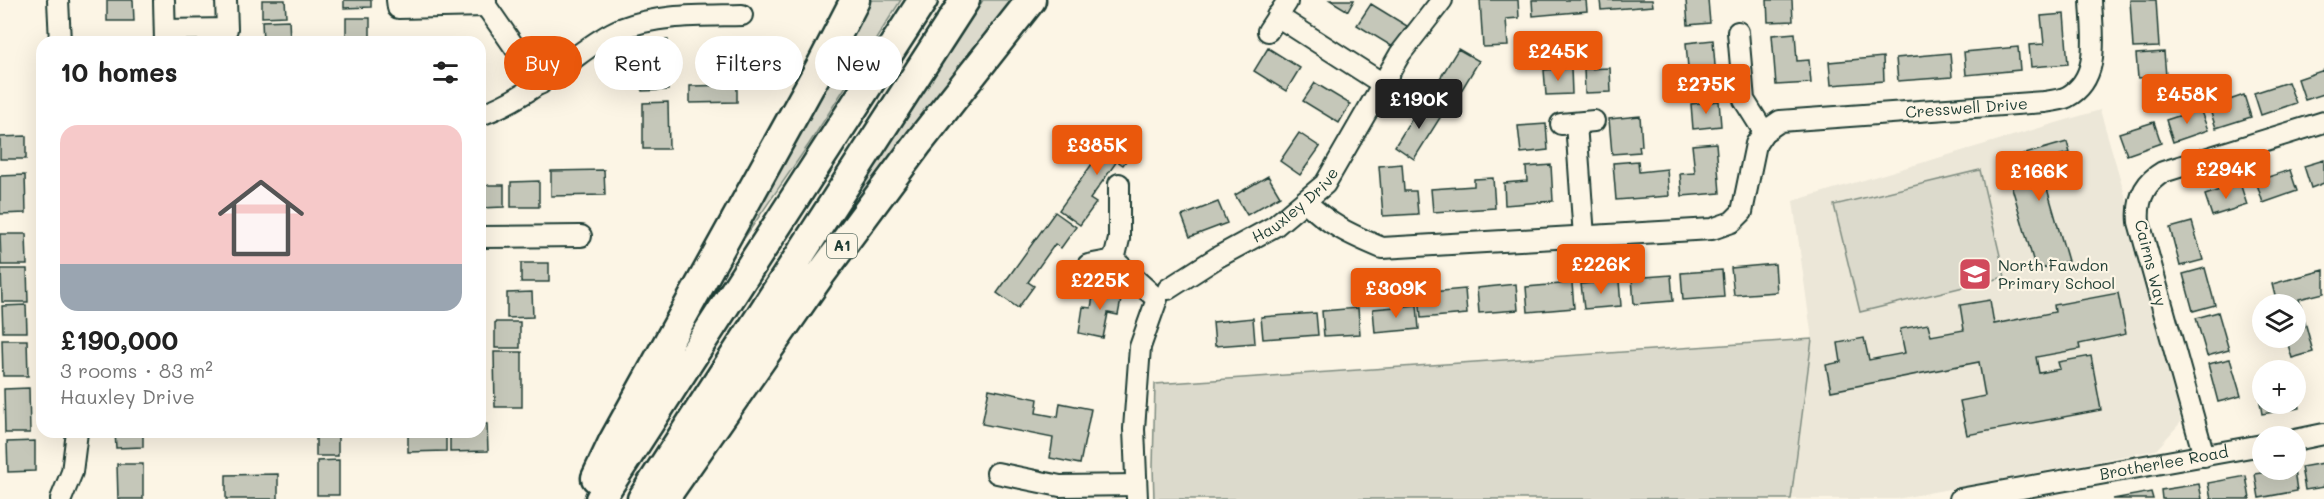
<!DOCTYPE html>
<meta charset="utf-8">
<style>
:root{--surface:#fff;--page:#f2f2f2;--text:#222;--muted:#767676;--line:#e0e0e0;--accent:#ea580c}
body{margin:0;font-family:Mali,sans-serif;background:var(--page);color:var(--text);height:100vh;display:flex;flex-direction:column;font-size:22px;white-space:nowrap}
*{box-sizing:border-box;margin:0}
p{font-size:20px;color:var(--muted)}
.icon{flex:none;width:33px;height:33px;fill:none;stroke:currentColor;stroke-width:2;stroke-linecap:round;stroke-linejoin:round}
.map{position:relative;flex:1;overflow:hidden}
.drawer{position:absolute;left:36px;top:36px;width:450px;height:402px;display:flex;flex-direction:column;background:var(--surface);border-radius:18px;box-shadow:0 6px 24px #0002}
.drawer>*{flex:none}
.hud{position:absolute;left:504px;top:36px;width:570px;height:54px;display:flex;gap:12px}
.controls{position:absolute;left:2252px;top:294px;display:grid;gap:12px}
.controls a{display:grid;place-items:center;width:54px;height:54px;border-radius:50%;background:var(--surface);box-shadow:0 6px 24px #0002;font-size:30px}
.price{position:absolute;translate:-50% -51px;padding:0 14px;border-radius:6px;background:var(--accent);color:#fff;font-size:20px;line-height:39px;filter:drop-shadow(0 2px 3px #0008)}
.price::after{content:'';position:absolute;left:50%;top:36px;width:18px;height:14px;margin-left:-9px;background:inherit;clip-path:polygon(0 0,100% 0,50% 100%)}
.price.active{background:#222;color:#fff}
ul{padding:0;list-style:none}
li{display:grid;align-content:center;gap:12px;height:318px;padding:0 24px}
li+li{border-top:2px solid var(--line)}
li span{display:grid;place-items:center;height:186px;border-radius:18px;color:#555}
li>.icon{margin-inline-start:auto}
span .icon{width:108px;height:108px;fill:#fffc;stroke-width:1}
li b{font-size:26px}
h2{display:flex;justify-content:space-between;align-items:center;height:72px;padding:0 24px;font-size:26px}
.pill{padding:0 21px;border-radius:27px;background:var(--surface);box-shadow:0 6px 24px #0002;font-size:21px;line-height:54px}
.pill.active{background:var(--accent);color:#fff}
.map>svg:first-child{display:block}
</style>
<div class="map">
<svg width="2324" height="499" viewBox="0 0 2324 499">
<rect width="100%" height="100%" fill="#fcf5e5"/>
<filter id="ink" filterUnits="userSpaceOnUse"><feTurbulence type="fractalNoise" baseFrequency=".0167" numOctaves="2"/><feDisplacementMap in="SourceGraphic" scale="12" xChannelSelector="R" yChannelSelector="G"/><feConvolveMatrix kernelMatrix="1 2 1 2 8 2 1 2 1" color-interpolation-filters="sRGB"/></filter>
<g filter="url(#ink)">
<path fill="#ece7d8" d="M2100,110L2133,222L2160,326L2181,422L2156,450L1896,499H1791L1812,339L1793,201Z"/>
<path fill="#dcdacc" stroke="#7e8c80" stroke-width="1.5" d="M869,0H901L809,144L743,240Z
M983,0H1023L828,247L823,246Z
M1980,170L2005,277L1860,312L1834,205Z
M1812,339L1791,499H1154L1153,467L1155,384Z"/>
<path fill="#c5c7b9" stroke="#1f3d34" stroke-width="1.5" d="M107,0H133L134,21H107Z
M262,0H285L286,16L262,17Z
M344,0H371V7L344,8Z
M1330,0H1354L1348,11Z
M1480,0H1518L1519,18L1506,19L1508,46L1483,47Z
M1532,0H1586L1587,11L1533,16Z
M1600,0H1652L1653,6L1601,10Z
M1686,0H1708L1710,23L1688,25Z
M1767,0H1792L1793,21L1768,22Z
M2130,0H2156L2159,47L2133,48Z
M1371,4L1407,26L1393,47L1357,25Z
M2064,14L2068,64L2031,67L2029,45L2044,44L2041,16Z
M346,18H370V42H346Z
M289,20L290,42H263L262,21Z
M1795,33L1797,61L1809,60L1811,83L1776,85L1772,35Z
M641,40H668V90L642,91Z
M1713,40L1717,91L1690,93L1686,43Z
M754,46V63L707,64V47Z
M2018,47L2020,70L1966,75L1964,52Z
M1268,48L1300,68L1286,91L1254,71Z
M1458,49L1479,61L1452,106L1431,93Z
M2164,52L2166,76L2138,78L2136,54Z
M1950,53L1952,77L1898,81L1896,58Z
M1883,57L1884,81L1831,85L1829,62Z
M1571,68L1572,94L1546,95L1544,70Z
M1610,68L1611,92L1585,93L1584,69Z
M2324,70V94L2305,100L2298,79Z
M2288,82L2296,103L2261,115L2254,93Z
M1315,83L1350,104L1339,123L1303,101Z
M737,85V102L690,103V86Z
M2244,95L2251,117L2216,128L2209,107Z
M1423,101L1443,113L1414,159L1395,146Z
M1719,101L1721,126L1693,129L1691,104Z
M668,102L669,149H643V103Z
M2200,109L2208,130L2173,142L2166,120Z
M1640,116L1642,146H1639L1640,152L1612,154L1609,119Z
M2154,122L2161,143L2127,155L2119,133Z
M1546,124L1548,150L1521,153L1518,126Z
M1117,129L1138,144L1123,165L1117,161L1090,199L1096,203L1080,225L1059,210Z
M1299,133L1320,147L1300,175L1280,161Z
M26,136V159H0V137Z
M2067,142L2070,153L2060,155L2065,173L2044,178L2068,261L2036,270L2004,160Z
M1716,143L1720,193L1682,196L1680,174L1695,173L1692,145Z
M2324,160V183L2311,188L2304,166Z
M1638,161L1639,172L1667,169L1669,196L1616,200L1613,163Z
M1402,164L1404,191H1416L1418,214L1383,216L1379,166Z
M1551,165L1553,201L1505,205L1504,183L1527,181L1526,167Z
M604,170L605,195L551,196V171Z
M2290,170L2297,191L2263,203L2256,181Z
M25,175L26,213L0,214V176Z
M1268,176L1280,196L1247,215L1235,195Z
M1493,178L1495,208L1433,212L1431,189L1474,186V179Z
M539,181V207H511V182Z
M2240,183L2247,205L2212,216L2205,195Z
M480,185H504V207L480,208Z
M1218,202L1227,223L1190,237L1182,216Z
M1055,212L1076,227L1061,248L1055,244L1028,282L1034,286L1018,308L997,293Z
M2192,222L2203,260L2180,266L2170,228Z
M0,234H26L27,265H1Z
M521,263H549V282H521Z
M1775,264L1777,292L1734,295L1731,268Z
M2205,268L2215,305L2193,311L2183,274Z
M1,269H27L28,302H2Z
M1722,270L1724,297L1683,300L1681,273Z
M2324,270V293L2299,299L2313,352L2292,358L2286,338H2295V304H2277L2272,284Z
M1671,275L1673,301L1634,304L1632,278Z
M1619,281L1621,306L1584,309L1581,284Z
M1572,283L1574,308L1528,312L1526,287Z
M1516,284L1518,310L1479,313L1477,288Z
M1095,285L1123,290L1118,315L1108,313L1103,338L1079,333L1083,307L1091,308Z
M1465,289L1467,314L1421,318L1419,293Z
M532,292L533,317L507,318V293Z
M2118,293L2126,334L2079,344L2080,349L2036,357L2039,373L2060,369L2058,362L2091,356L2101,410L1967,435L1960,401L1985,396L1979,362L1831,391L1826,365L1841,362L1838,343L1864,338L1869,360L1905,353L1900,329L1928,324L1931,336L1964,330L1960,305L1990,300L1994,324L2055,312L2054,305Z
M26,305L27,332H3L2,306Z
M1417,305L1419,329L1375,333L1373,309Z
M1358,308L1360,334L1324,336L1322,311Z
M2218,312L2229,350L2207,356L2196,318Z
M1316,313L1318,335L1263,339L1261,317Z
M1253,318L1255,343L1215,346L1213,322Z
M495,322H520V348H495Z
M2,340H27L28,376H3Z
M494,352H522V407H495Z
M2230,359L2241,396L2218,402L2208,364Z
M2295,383L2300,408L2262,414L2258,390L2262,389V404H2295Z
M29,388L30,433H5L4,389Z
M989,389L1038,399L1036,413L1058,417L1060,403L1091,409L1080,464L1050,458L1053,438L982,424Z
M480,424H487L488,451L450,452V432H480Z
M115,432H143V447L116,448Z
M316,432H338V456H316Z
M408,432H446V451L408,452Z
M35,441V471L8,472L7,442Z
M339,460V495H317V461Z
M2324,463V487L2305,490L2301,467Z
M117,464H143V499H118Z
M2283,470H2294L2297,491L2259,498L2255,474Z
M278,474V499H226V475Z
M2246,476L2250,499H2211L2208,483Z
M2199,484L2202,499H2162L2161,490Z
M2151,492L2153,499H2113Z"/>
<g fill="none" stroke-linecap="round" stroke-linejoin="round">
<g stroke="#1f3d34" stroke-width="24">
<g id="minor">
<path d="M58,0L60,42"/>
<path d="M164,0L165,42"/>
<path d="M397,0L398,8L486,6"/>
<path d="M486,0V6L540,84"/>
<path d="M1277,16L1383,84"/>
<path d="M165,30L227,29L226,0"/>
<path d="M1268,31L1287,2"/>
<path d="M1738,32L1744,100L1764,132"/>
<path d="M480,115C514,103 542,82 570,61C585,50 603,36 620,29C660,14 700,16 742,15"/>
<path d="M1576,123L1584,237"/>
<path d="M1561,124L1594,121"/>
<path id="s1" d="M1305,201C1329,225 1351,235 1382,248L1712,229L1732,222L1742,212L1756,144L1764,132L1780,121L2044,102C2051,101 2061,100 2067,97C2102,78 2092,33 2091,0"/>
<path d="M480,237L581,236"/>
<path d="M1114,260L1157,299L1140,347L1134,429L1137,499"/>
<path d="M1088,265L1114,260L1119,239V184"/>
<path id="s2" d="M1168,289L1218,257L1275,226L1325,184L1400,54L1442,0"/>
<path d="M2295,440L2324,434"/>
<path d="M2204,456L2139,222C2137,200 2144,183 2163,172L2324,122"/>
<path d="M997,473L1060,486L1136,485"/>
<path d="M61,499L72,472L77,432"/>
<path id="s3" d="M1960,499L2262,445"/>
</g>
</g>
<g stroke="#1f3d34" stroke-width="33">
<path id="highway" d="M596,478L613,442L822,64L855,0
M600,499L923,0
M642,499L965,0
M664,499L818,278L919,142L1031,0"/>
</g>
<use href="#minor" stroke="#fcf5e5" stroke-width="20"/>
<use href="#highway" stroke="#fcf5e5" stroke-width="28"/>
</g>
</g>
<defs>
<g id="school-square" transform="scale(1.725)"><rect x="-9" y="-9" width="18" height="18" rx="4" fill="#d1495b" stroke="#fcf5e5"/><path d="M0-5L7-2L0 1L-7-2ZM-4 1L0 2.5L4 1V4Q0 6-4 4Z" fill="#fff"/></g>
</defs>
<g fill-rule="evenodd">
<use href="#school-square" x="1975" y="274"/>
</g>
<g text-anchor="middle" stroke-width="4.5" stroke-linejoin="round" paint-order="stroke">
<rect fill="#fcf5e5" stroke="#617469" stroke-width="1.5" x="827" y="234" width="30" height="24" rx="4.5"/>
<g font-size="15" font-weight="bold" fill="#1f3d34">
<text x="842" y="251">A1</text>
</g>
<g font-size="16" fill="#1f3d34" stroke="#fcf5e5">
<text dy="6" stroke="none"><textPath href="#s1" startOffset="747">Cresswell Drive</textPath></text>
<text dy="6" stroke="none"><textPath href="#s2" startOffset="153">Hauxley Drive</textPath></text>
<text transform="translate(2151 263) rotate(76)" y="6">Cairns Way</text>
<text dy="6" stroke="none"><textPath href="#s3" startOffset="207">Brotherlee Road</textPath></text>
</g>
<g font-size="16" fill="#1f3d34" stroke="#fcf5e5" text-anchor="start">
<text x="1998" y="271">North Fawdon<tspan x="1998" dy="18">Primary School</tspan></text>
</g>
</g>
</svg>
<div class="controls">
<a><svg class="icon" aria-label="layers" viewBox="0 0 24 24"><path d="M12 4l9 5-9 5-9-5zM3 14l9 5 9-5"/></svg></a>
<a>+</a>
<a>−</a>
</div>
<b class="price" style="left:1558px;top:82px">£245K</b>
<b class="price" style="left:1706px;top:115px">£275K</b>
<b class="price" style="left:2187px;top:125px">£458K</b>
<b class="price active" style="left:1419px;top:130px">£190K</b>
<b class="price" style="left:1097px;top:176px">£385K</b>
<b class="price" style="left:2226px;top:200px">£294K</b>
<b class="price" style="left:2039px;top:202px">£166K</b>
<b class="price" style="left:1601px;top:295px">£226K</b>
<b class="price" style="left:1100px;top:311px">£225K</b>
<b class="price" style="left:1396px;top:319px">£309K</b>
<div class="hud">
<a class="pill active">Buy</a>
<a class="pill">Rent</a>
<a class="pill">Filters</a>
<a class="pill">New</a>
</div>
<section class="drawer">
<h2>10 homes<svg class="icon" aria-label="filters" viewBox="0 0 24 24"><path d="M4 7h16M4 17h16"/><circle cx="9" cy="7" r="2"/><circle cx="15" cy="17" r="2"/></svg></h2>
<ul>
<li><span style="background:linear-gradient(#f6c9c9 75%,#9aa5b1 0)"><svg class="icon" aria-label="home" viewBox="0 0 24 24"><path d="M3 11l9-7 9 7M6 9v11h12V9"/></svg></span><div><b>£190,000</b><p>3 rooms · 83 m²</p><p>Hauxley Drive</p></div></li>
</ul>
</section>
</div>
